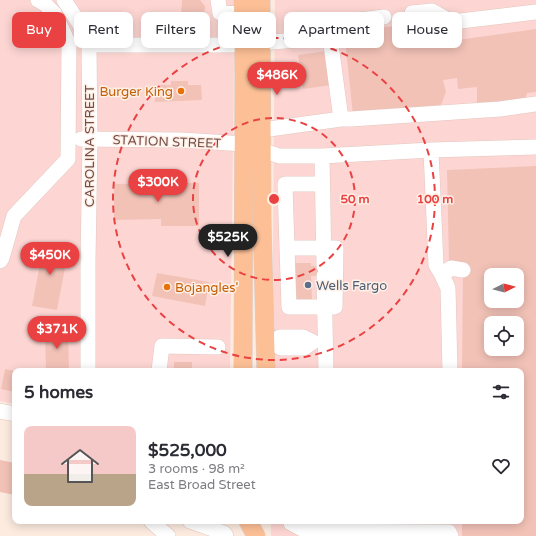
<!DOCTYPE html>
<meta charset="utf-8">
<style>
:root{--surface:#fff;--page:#f2f2f3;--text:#2b2b33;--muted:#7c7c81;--accent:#ea4242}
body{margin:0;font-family:"Varela Round",sans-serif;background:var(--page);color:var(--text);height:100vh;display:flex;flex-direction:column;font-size:15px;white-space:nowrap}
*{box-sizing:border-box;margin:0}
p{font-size:13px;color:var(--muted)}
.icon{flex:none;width:22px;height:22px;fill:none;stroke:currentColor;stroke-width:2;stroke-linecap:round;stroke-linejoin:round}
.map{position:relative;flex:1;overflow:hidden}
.side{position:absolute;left:12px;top:368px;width:512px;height:156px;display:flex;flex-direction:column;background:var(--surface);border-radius:8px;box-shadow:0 2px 10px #0003}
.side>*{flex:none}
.banner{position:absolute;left:12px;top:12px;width:512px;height:36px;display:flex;gap:8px}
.needle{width:26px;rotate:84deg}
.controls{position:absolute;left:484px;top:268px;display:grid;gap:8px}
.controls a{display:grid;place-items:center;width:40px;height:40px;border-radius:8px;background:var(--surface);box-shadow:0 2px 10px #0003;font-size:20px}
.price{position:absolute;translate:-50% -34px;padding:0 9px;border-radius:14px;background:var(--accent);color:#fff;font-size:13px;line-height:26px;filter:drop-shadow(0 1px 2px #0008)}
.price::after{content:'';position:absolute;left:50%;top:24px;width:12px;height:9px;margin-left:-6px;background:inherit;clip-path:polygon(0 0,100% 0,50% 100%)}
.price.selected{background:#222;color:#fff}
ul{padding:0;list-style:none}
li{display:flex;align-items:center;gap:12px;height:100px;padding:0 12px}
li span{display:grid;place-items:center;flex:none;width:112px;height:80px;border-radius:8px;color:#555}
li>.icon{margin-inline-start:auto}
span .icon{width:48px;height:48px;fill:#fffc;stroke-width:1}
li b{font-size:17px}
h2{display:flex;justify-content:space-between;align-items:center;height:48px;padding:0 12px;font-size:17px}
.pill{padding:0 14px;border-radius:8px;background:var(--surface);box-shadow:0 2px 10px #0003;font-size:14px;line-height:36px}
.pill.selected{background:var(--accent);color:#fff}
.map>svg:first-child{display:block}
</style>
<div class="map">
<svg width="536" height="536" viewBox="0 0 536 536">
<rect width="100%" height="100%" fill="#fdebe0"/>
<path fill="#fdd6d3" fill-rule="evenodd" d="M0,0H235L230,371H15V404L0,401Z
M275,0H536V536H271V521H521V371H272ZM491,275H517V301H491ZM491,323H517V349H491Z"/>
<path fill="#f2c2b7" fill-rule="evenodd" d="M182,0H200L205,6L204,19L181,18Z
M430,23V30L450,41L536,29V92L527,93L525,100L477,103V87L458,89L457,78L443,80L446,92L441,105L353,115L344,31Z
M327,51L332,85L303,89L298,55Z
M171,81H188V85H201L202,100L155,102V93L160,92V85H171Z
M536,166V536H462V521H521V371H462L463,262H449L447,170ZM491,275H517V301H491ZM491,323H517V349H491Z
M199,183V226H161V219L114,220V184Z
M44,243L69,247L57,310L32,306Z
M291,263H311V266H331V275L311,276L312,299L293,300Z
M157,273L209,282L205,306L152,296Z
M68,329L69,371H46L45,330Z
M174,362H192V371H174Z
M5,369L15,371V392L1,389Z
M0,460L15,463V495L0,492Z"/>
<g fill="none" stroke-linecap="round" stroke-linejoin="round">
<g stroke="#e3c7bf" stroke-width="16">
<path id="minor" d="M64,0L79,23L89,45L90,139L88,261V371
M218,0L220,13L243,14
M412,13L432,11L452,22L536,12
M330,37L341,119
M261,43L330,37L328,24L384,17
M89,45H244
M262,130L341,119H351L500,109L536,104
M81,139L182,140L244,144
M262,150L279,156H322L431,150L536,147
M431,150L436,265L442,275L448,288L450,371
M322,156L324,266
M287,248L289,307H335L336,248H287L285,184H322
M0,261L2,258L14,216L68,159L69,44L54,13L45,4L38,0
M442,275L451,268L463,270
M324,276L326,371
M266,344L273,343L280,337H303L313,342L304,348H281L273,343
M159,371L162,346L218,347
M0,411L15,414
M151,521L168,536
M190,521L224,533L226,536
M291,521V523L306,531L449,532L451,536"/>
</g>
<g stroke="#d8cdcb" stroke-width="19">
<path id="major" d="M261,0L262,222L266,371
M243,371L244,75L243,0
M248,521L256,536"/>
</g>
<use href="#minor" stroke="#fff" stroke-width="15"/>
<use href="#major" stroke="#fdc096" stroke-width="18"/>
</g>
<g fill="none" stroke="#ea4242" stroke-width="2" stroke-dasharray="7 5">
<circle cx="274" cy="199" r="81"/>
<circle cx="274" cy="199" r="161"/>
</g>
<g fill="#e8710a" stroke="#fff0e7" stroke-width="1.5">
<circle cx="181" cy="91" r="4"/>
<circle cx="167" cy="287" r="4"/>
</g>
<circle fill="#5c6f8a" stroke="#fff0e7" stroke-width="1.5" cx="308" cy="285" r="4"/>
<g text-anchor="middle" stroke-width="3" stroke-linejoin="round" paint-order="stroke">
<g font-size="13" fill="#c56008" stroke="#fff0e7" text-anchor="end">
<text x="173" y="96">Burger King</text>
<text x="175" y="292" text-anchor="start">Bojangles'</text>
</g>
<g font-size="13" fill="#744d47" stroke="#fff0e7">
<text transform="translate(167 141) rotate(2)" y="5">STATION STREET</text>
<text transform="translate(89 146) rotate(-90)" y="5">CAROLINA STREET</text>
</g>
<g font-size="13" fill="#4e5e75" stroke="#fff0e7" text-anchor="start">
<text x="316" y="290">Wells Fargo</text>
</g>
</g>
<circle cx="274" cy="199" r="6" fill="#ea4242" stroke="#fff0e7" stroke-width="2"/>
<g font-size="12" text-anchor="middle" font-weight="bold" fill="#ea4242" stroke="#fff0e7" stroke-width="3" stroke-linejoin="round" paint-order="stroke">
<text x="355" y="203">50 m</text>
<text x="435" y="203">100 m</text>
</g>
</svg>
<div class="controls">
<a><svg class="needle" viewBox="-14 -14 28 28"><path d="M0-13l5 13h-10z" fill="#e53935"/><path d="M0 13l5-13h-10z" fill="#7c7c81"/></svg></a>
<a><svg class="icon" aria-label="locate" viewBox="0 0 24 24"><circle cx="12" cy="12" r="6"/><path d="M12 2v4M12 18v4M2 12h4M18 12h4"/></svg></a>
</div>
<b class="price" style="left:277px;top:96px">$486K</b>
<b class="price" style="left:158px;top:203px">$300K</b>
<b class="price selected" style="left:228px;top:258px">$525K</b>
<b class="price" style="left:50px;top:276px">$450K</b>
<b class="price" style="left:57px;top:350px">$371K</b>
<div class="banner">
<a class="pill selected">Buy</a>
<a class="pill">Rent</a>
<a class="pill">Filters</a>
<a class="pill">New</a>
<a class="pill">Apartment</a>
<a class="pill">House</a>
</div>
<section class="side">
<h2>5 homes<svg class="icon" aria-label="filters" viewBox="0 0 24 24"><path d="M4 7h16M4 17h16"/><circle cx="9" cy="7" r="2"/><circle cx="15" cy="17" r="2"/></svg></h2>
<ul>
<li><span style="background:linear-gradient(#f6c9c9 60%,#b9a48a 0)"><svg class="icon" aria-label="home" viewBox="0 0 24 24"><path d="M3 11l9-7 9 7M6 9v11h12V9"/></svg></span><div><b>$525,000</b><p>3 rooms · 98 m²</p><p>East Broad Street</p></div><svg class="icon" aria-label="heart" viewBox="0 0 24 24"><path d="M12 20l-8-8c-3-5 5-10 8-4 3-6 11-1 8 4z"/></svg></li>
</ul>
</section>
</div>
